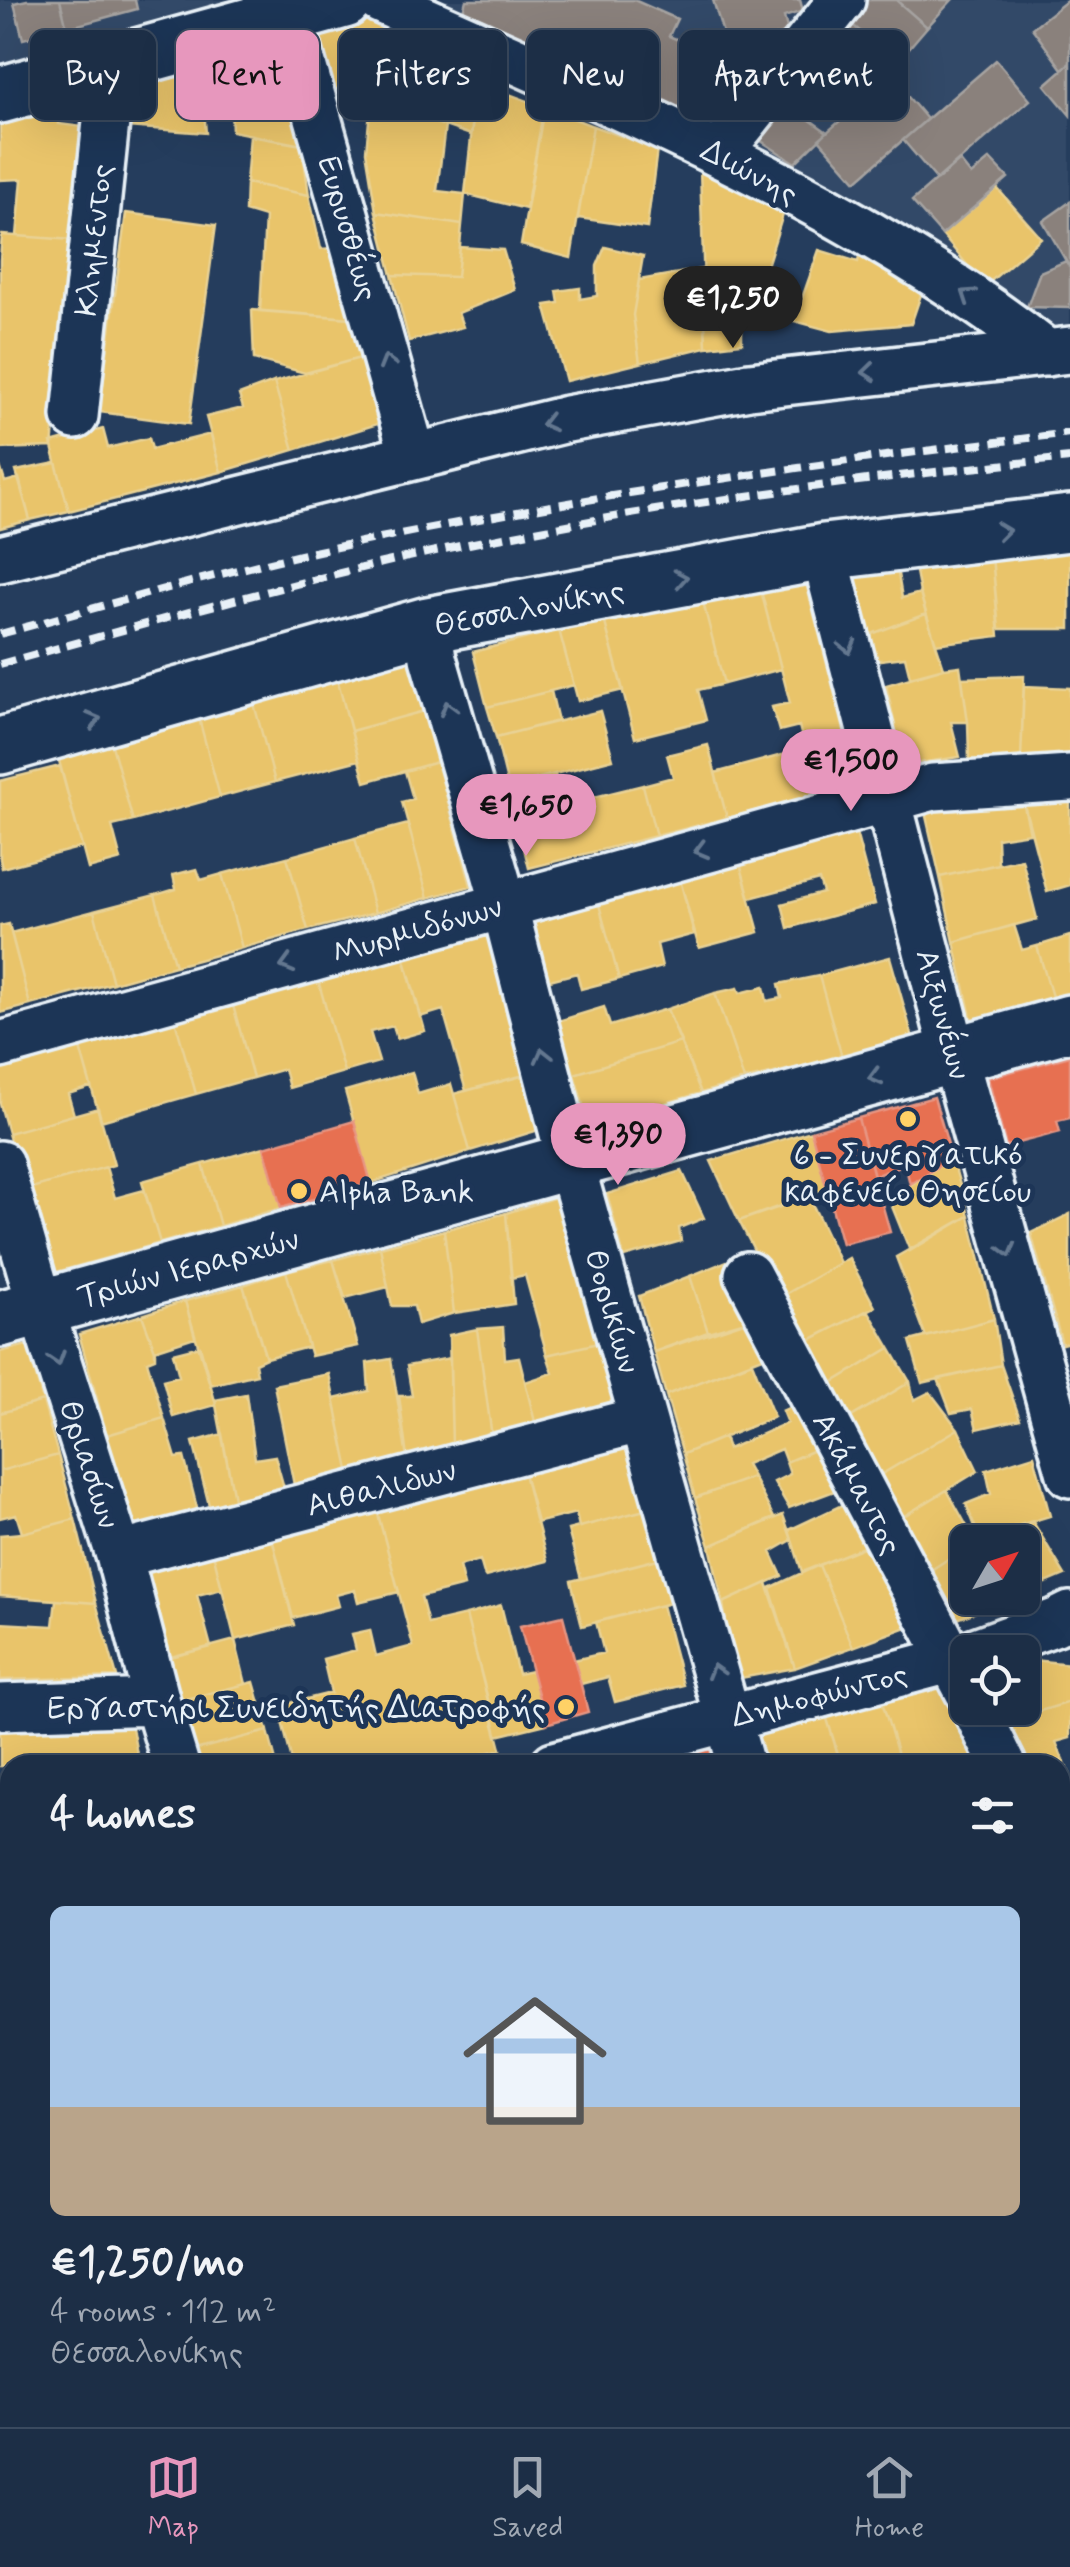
<!DOCTYPE html>
<meta charset="utf-8">
<style>
:root{--surface:#1c2e46;--page:#25364d;--text:#f1f3f6;--muted:#a0a8b3;--line:#3a4a5f;--accent:#e797bd}
body{margin:0;font-family:Mynerve,sans-serif;background:var(--page);color:var(--text);height:100vh;display:flex;flex-direction:column;font-size:38px;white-space:nowrap}
*{box-sizing:border-box;margin:0}
p{font-size:32px;color:var(--muted)}
.icon{flex:none;width:55px;height:55px;fill:none;stroke:currentColor;stroke-width:2;stroke-linecap:round;stroke-linejoin:round}
.map{position:relative;flex:1;overflow:hidden}
.sheet{position:absolute;left:0px;top:1755px;width:1070px;height:672px;display:flex;flex-direction:column;background:var(--surface);border-radius:30px 30px 0 0;box-shadow:0 10px 40px #0002,0 0 0 2px var(--line)}
.sheet>*{flex:none}
.hud{position:absolute;left:30px;top:30px;width:1010px;height:90px;display:flex;gap:20px}
.needle{width:65px;rotate:51deg}
.controls{position:absolute;left:950px;top:1525px;display:grid;gap:20px}
.controls a{display:grid;place-items:center;width:90px;height:90px;border-radius:15px;background:var(--surface);box-shadow:0 10px 40px #0002,0 0 0 2px var(--line);font-size:50px}
.price{position:absolute;translate:-50% -85px;padding:0 22px;border-radius:35px;background:var(--accent);color:#111;font-size:32px;line-height:65px;filter:drop-shadow(0 2px 5px #0008)}
.price::after{content:'';position:absolute;left:50%;top:60px;width:30px;height:22px;margin-left:-15px;background:inherit;clip-path:polygon(0 0,100% 0,50% 100%)}
.price.selected{background:#222;color:#fff}
ul{padding:0;list-style:none}
li{display:grid;align-content:center;gap:20px;height:530px;padding:0 50px}
li span{display:grid;place-items:center;height:310px;border-radius:15px;color:#555}
li>.icon{margin-inline-start:auto}
span .icon{width:180px;height:180px;fill:#fffc;stroke-width:1}
li b{font-size:42px}
h2{display:flex;justify-content:space-between;align-items:center;height:120px;padding:0 50px;font-size:42px}
.pill{padding:0 35px;border-radius:15px;background:var(--surface);box-shadow:0 10px 40px #0002,0 0 0 2px var(--line);font-size:35px;line-height:90px}
.pill.selected{background:var(--accent);color:#111}
.tabs{display:flex;justify-content:space-around;align-items:center;height:140px;border-top:2px solid var(--line);background:var(--surface);font-size:28px;color:var(--muted)}
.tabs a{display:grid;justify-items:center;gap:5px}
.tabs .selected{color:var(--accent)}
.map>svg:first-child{display:block}
</style>
<div class="map">
<svg width="1070" height="2427" viewBox="0 0 1070 2427">
<rect width="100%" height="100%" fill="#253d5d"/>
<filter id="ink" filterUnits="userSpaceOnUse"><feTurbulence type="fractalNoise" baseFrequency=".01" numOctaves="2"/><feDisplacementMap in="SourceGraphic" scale="20" xChannelSelector="R" yChannelSelector="G"/><feConvolveMatrix kernelMatrix="1 2 1 2 8 2 1 2 1" color-interpolation-filters="sRGB"/></filter>
<g filter="url(#ink)">
<path fill="#334a68" d="M0,0H243L0,68Z
M401,0H1070V338L1050,339Z
M0,2112L10,2115V2397L0,2396Z
M191,2418H842L863,2427H248Z"/>
<path fill="#3e5472" stroke="#93a2b5" stroke-width="2.5" d="M10,1945V2103L0,2099V1948Z
M885,2418H1004L998,2427H904Z"/>
<path fill="#e9c46a" stroke="#e9d295" stroke-width="2.5" d="M351,12L479,67L471,135L328,86L313,28Z
M269,34L302,145L232,131L231,108L206,110L199,54Z
M199,54L206,133L128,127L131,70Z
M477,82L544,107L526,209L465,194Z
M371,101L445,126L437,191L465,194L462,225L376,212L366,151Z
M13,103L62,109L59,124L83,127L73,240L17,236L22,179L0,180V113Z
M544,107L593,126L571,258L521,245Z
M593,126L657,149L647,228L578,218Z
M250,136L302,145L309,195L246,183Z
M700,169L785,208L762,282L742,281V343L706,347Z
M246,183L309,195L321,249L333,248L351,318L260,311L265,217L245,211Z
M997,188L1041,238L985,286L942,235Z
M376,212L462,225L457,277L392,275Z
M126,213L216,225L189,424L99,412Z
M2,235L73,240L52,447L0,449V260Z
M460,247L503,250L515,290L458,313L463,327L409,341L392,275L457,277Z
M605,247L643,256L633,315L640,363L566,381L545,305L559,303L557,291L580,288V299L597,296V266Z
M861,248L927,277L911,324L832,331L794,321L819,250L858,262Z
M702,269L706,347L640,363L633,315L639,280Z
M252,310L351,318L360,358L305,373L254,359Z
M360,358L381,423L294,450L274,382Z
M274,382L294,450L221,472L206,417L243,408L239,395Z
M103,429L108,448L149,438L152,449L211,434L221,472L69,511L51,443Z
M56,463L69,511L30,520L16,471Z
M0,466L5,482L19,478L30,520L0,528Z
M1070,548V629H999L992,556Z
M992,556L999,636L936,644L920,593L914,561Z
M802,568L858,784L727,818L715,773L805,749L799,726L779,731L772,707L790,703L758,579Z
M897,568L902,598L920,593L926,614L866,636L846,569Z
M758,579L781,669L724,684L701,594Z
M701,594L724,684L698,690L706,720L635,738L604,619Z
M926,614L944,668L910,677L905,657L873,661L866,636Z
M604,619L623,690L578,701L559,630Z
M559,630L574,685L487,707L473,652Z
M409,659L424,711L351,731L337,678Z
M960,666L968,722H951L960,757L904,765L886,685L944,668Z
M1024,676L1021,759L969,760L968,722L962,678Z
M337,678L359,760L275,782L253,700Z
M1024,686L1070,688V757L1021,759Z
M551,691L558,721L496,737L487,707Z
M253,700L275,782L220,797L198,715Z
M424,711L437,762L365,782L351,731Z
M600,711L613,759L508,786L496,737Z
M198,715L220,797L133,821L110,738Z
M110,738L133,821L112,826L121,860L88,869L57,753Z
M708,745L727,818L656,836L643,785L673,777L667,755Z
M437,762L471,886L428,898L402,802L413,799L405,771Z
M60,766L82,847L2,868L0,859V781Z
M555,774L562,805L643,785L656,836L529,868L508,786Z
M1021,793L1070,795V885L1047,892Z
M1021,793L1030,833L997,838L998,864L940,877L922,799Z
M408,824L428,898L375,913L355,838Z
M855,829L875,904L788,928L782,904L823,893L819,880L750,898L739,860Z
M355,838L375,913L308,930L287,857Z
M287,857L308,930L242,948L222,874Z
M1022,859L1037,919L954,942L940,877Z
M739,860L759,932L699,948L679,876Z
M197,869L201,880L222,874L242,948L175,966L155,895L176,889L173,875Z
M679,876L694,934L657,944L662,967L619,979L597,897Z
M155,895L175,966L113,983L94,911Z
M597,897L619,979L581,989L577,973L546,981L529,916Z
M94,911L113,983L30,1005L11,933Z
M9,924L30,1005L0,1013V926Z
M492,925L533,1073L466,1091L443,1010L420,1017L402,949Z
M1014,925L1022,950L1037,946L1053,1000L972,1021L954,942Z
M1070,936V995L1053,1000L1037,946Z
M402,949L425,1031L397,1039L393,1026L370,1032L379,1062L344,1072L316,973Z
M890,957L913,1038L842,1057L819,976Z
M316,973L344,1072L289,1088L284,1069L253,1078L231,998Z
M819,976L842,1057L744,1080L715,993L738,988L740,993L764,987L767,1001L782,998L779,984Z
M715,993L744,1080L701,1093L667,1009Z
M231,998L253,1078L196,1094L173,1013Z
M604,1007L610,1026L667,1009L681,1042L574,1074L558,1021Z
M173,1013L196,1094L101,1121L78,1041Z
M78,1041L91,1087L68,1094L74,1115L8,1133L0,1104V1063Z
M681,1042L701,1093L589,1124L574,1074Z
M412,1072L418,1094L451,1084L470,1151L371,1183L345,1091Z
M524,1075L539,1130L470,1151L454,1094Z
M98,1108L114,1165L24,1190L8,1133Z
M811,1131L827,1189L739,1221L711,1161Z
M264,1147L281,1208L220,1226L203,1164Z
M952,1158L969,1216L910,1251L889,1199Z
M203,1164L220,1226L160,1243L142,1181Z
M106,1167L115,1198L144,1190L160,1243L49,1274L24,1190Z
M682,1171L704,1218L679,1228L681,1241L624,1257L607,1194Z
M566,1194L602,1342L547,1355L525,1275L511,1278L506,1213Z
M809,1197L840,1263L779,1298L739,1221Z
M506,1213L514,1304L454,1313L444,1230Z
M1070,1214V1342L1062,1344L1031,1233Z
M969,1216L994,1319L926,1337L896,1257Z
M444,1230L454,1313L418,1324L414,1306H392L380,1247Z
M380,1247L388,1287L345,1298L333,1260Z
M849,1258L875,1307L804,1343L779,1298Z
M333,1260L358,1346L311,1356L286,1271Z
M727,1261L756,1318L708,1332L690,1276Z
M286,1271L308,1347L266,1358L243,1285Z
M690,1276L708,1332L654,1352L639,1296Z
M243,1285L266,1358L255,1363L257,1374L210,1385L185,1301Z
M185,1301L195,1337L155,1350L142,1315Z
M868,1310L890,1348L827,1386L804,1343Z
M142,1315L155,1350V1358L147,1361L164,1418L107,1435L79,1334Z
M756,1318L773,1353L666,1395L654,1352Z
M994,1319L1001,1365L922,1383L910,1341Z
M503,1327L505,1359L519,1357L536,1426L492,1437L477,1329Z
M477,1329L492,1437L452,1445L449,1335Z
M602,1342L614,1410L536,1426L525,1382L553,1373L547,1355Z
M27,1345L43,1401L0,1413V1352Z
M200,1346L216,1405L173,1417L163,1380L179,1376L173,1353Z
M890,1348L910,1382L848,1419L827,1386Z
M450,1358L452,1445L407,1458L399,1396H412L407,1366Z
M391,1359L407,1458L350,1475L334,1399L369,1391L367,1363Z
M752,1362L774,1417L683,1454L666,1395Z
M1001,1365L1020,1419L977,1429L972,1409L951,1413L938,1379Z
M329,1374L350,1475L294,1485L274,1385Z
M910,1382L914,1400L930,1392L958,1429L877,1477L848,1419Z
M246,1394L255,1459L275,1456L284,1488L235,1504L215,1400Z
M43,1401L58,1455L0,1471V1413Z
M800,1403L821,1447L786,1462L781,1449L746,1464L753,1477L695,1498L683,1454L724,1437L728,1449L787,1423L782,1411Z
M164,1418L176,1458L184,1457L198,1512L127,1530L107,1435Z
M958,1429L978,1471L899,1519L877,1477Z
M222,1434L235,1504L210,1509L193,1442Z
M628,1442L645,1510L579,1527L576,1513L536,1523L523,1469Z
M821,1447L837,1490L789,1508L774,1482L790,1474L786,1462Z
M58,1455L75,1519L22,1533L16,1514L0,1518V1471Z
M1034,1455L1050,1516L993,1533L978,1534L966,1504L991,1494L986,1470Z
M523,1469L547,1561L485,1577L480,1560L459,1566L464,1586L421,1597L428,1624L466,1615L501,1749L437,1765H293L278,1706L331,1693L323,1659L356,1650L352,1634L370,1630L376,1656L413,1646L376,1507Z
M753,1477L774,1518L710,1546L695,1498Z
M947,1490L975,1541L968,1542V1546L925,1574L899,1519Z
M846,1503L873,1543L802,1572L789,1530Z
M376,1507L399,1592L358,1602L355,1590L336,1595L339,1606L293,1618L271,1534Z
M645,1510L658,1559L581,1579L568,1530Z
M783,1515L792,1540L771,1552L782,1576L723,1603L710,1546Z
M75,1519L96,1603L0,1596V1535L22,1533Z
M1033,1522L1065,1575L1022,1593V1542H999L993,1533Z
M271,1534L294,1625L235,1640L212,1549Z
M873,1543L915,1624L853,1647L819,1565Z
M968,1546V1598H999L1001,1602L950,1622L925,1574Z
M212,1549L222,1589L197,1595L211,1647L167,1658L143,1567Z
M658,1559L670,1603L582,1626L571,1581Z
M819,1565L853,1647L795,1668L770,1588Z
M767,1583L795,1668L735,1679L723,1603Z
M56,1600L96,1603L117,1677L0,1680V1623L53,1626Z
M501,1605L518,1674L532,1671L546,1724L497,1736L466,1615Z
M662,1605L683,1685L615,1702L608,1677L581,1684L574,1660L604,1653L596,1622Z
M235,1640L246,1684L178,1701L167,1658Z
M1022,1659L1070,1664V1702L1000,1723L993,1708H1022Z
M254,1682L268,1731L191,1751L178,1701Z
M942,1682L977,1761L966,1765H901L880,1695Z
M880,1695L901,1765H841L825,1712Z
M1070,1702V1738L1056,1742L1063,1760L1044,1765H1018L1000,1723Z
M825,1712L839,1757L814,1765H764L754,1730Z
M0,1717H130L139,1765L0,1766Z
M268,1731L277,1765H195L191,1751Z
M1063,1760L1070,1774V1806L1060,1810V1765H1044Z
M0,1779L10,1780V1872L0,1875Z
M1070,1806V1906L1060,1877V1810Z
M1070,1998V2088L1062,2095L1060,2006Z
M1070,2088V2128L1060,2115V2096Z
M1070,2129V2173L1060,2181V2136Z
M1070,2173V2249L1066,2252L1060,2245V2181Z
M1061,2415L1070,2422V2427H1018L1026,2418H1043L1053,2425Z"/>
<path fill="#e76f51" stroke="#e79683" stroke-width="2.5" d="M1070,1056V1118L1057,1121L1060,1132L1006,1146L988,1078Z
M934,1097L952,1158L910,1184L905,1164L874,1176L858,1118Z
M858,1118L890,1232L842,1244L811,1131Z
M354,1121L371,1183L281,1208L264,1147Z
M563,1616L588,1712L546,1724L520,1626Z
M707,1739L714,1765H669L667,1756Z"/>
<path fill="#2a9d8f" stroke="#63b6ae" stroke-width="2.5" d="M0,2250L10,2251V2362L0,2361Z
M387,2418H747L798,2427H438Z"/>
<path fill="#8a817c" stroke="#a6a3a1" stroke-width="2.5" d="M27,0H60L67,28L23,39L14,3Z
M60,0H135L137,9L67,28Z
M466,0H634L677,19L669,36L732,63L733,89L697,129L461,19Z
M713,0H800L803,11L784,17L788,32L768,38L772,51L732,63Z
M846,0H896L927,27L897,62L837,12Z
M896,0H952L927,27Z
M1068,0H1070V63L1062,69L1032,28Z
M837,12L897,62L851,104L798,58Z
M996,60L1030,100L937,180L903,140Z
M1070,63V115L1045,85Z
M786,73L810,92L796,110L827,132L795,163L741,128Z
M891,77L927,119L856,181L819,139Z
M990,159L1008,178L942,235L912,201L959,160L971,175Z
M1070,202V268L1043,221Z
M1066,261L1070,268V308L1027,307L1040,272Z"/>
<g fill="none" stroke-linecap="round" stroke-linejoin="round">
<g stroke="#e8f1f8" stroke-width="52">
<path id="street" d="M380,0C608,103 848,197 1047,353
M289,15L413,456
M719,153L842,0
M75,416L112,65
M824,552L954,1055L1070,1474
M0,559L567,419L749,386L1070,350
M428,625L433,658L504,904L570,1161L741,1765
M0,1045L933,787L1070,778
M0,1164L41,1308L119,1555L157,1702L176,1765
M748,1275L968,1691
M119,1555L643,1419
M973,1652L1056,1622L1070,1615
M0,1707L157,1702
M975,1708L1003,1765
M554,1765L968,1655
M1060,1905L1065,1918L1060,1938
M0,1916L10,1913
M1060,2284L1070,2294"/>
</g>
<g stroke="#e8f1f8" stroke-width="62">
<path id="secondary" d="M0,95L344,0
M0,746L428,625L824,552L1070,523
M0,1319L1070,1023"/>
</g>
<use href="#street" stroke="#1d3557" stroke-width="45"/>
<use href="#secondary" stroke="#1d3557" stroke-width="55"/>
<path stroke="#e8f1f8" stroke-width="8" stroke-dasharray="15 8" stroke-linecap="butt" d="M0,634C100,607 199,578 300,555C554,499 812,464 1070,433
M0,664C146,624 292,582 440,550C648,506 859,478 1070,458"/>
</g>
<defs><path id="oneway-chevron" d="M-2-3.5L2.5 0L-2 3.5" fill="none" stroke-width="1.6" stroke-linecap="round" stroke-linejoin="round" transform="scale(2.5)"/></defs>
<g stroke="#64778f">
<use href="#oneway-chevron" transform="translate(968 295) rotate(-146)"/>
<use href="#oneway-chevron" transform="translate(387 362) rotate(-106)"/>
<use href="#oneway-chevron" transform="translate(869 372) rotate(174)"/>
<use href="#oneway-chevron" transform="translate(548 423) rotate(166)"/>
<use href="#oneway-chevron" transform="translate(1003 531) rotate(-7)"/>
<use href="#oneway-chevron" transform="translate(681 578) rotate(-10)"/>
<use href="#oneway-chevron" transform="translate(848 647) rotate(76)"/>
<use href="#oneway-chevron" transform="translate(448 708) rotate(-106)"/>
<use href="#oneway-chevron" transform="translate(94 720) rotate(-16)"/>
<use href="#oneway-chevron" transform="translate(701 850) rotate(165)"/>
<use href="#oneway-chevron" transform="translate(287 965) rotate(164)"/>
<use href="#oneway-chevron" transform="translate(543 1055) rotate(-104)"/>
<use href="#oneway-chevron" transform="translate(875 1077) rotate(165)"/>
<use href="#oneway-chevron" transform="translate(1008 1250) rotate(75)"/>
<use href="#oneway-chevron" transform="translate(57 1359) rotate(72)"/>
<use href="#oneway-chevron" transform="translate(715 1671) rotate(-106)"/>
</g>
</g>
<g fill="#ffd166" stroke="#1d3557" stroke-width="4">
<circle cx="908" cy="1119" r="10"/>
<circle cx="299" cy="1191" r="10"/>
<circle cx="566" cy="1707" r="10"/>
</g>
<g text-anchor="middle" stroke-width="10" stroke-linejoin="round" paint-order="stroke">
<g font-size="32" fill="#e8f1f8" stroke="#1d3557">
<text transform="translate(750 171) rotate(28)" y="11">Διώνης</text>
<text transform="translate(349 228) rotate(74)" y="11">Ευρυσθέως</text>
<text transform="translate(93 240) rotate(-84)" y="11">Κλημεντος</text>
<text transform="translate(529 607) rotate(-11)" y="11">Θεσσαλονίκης</text>
<text transform="translate(417 929) rotate(-16)" y="11">Μυρμιδόνων</text>
<text transform="translate(944 1014) rotate(75)" y="11">Αιξωνέων</text>
<text transform="translate(188 1267) rotate(-15)" y="11">Τριών Ιεραρχών</text>
<text transform="translate(613 1311) rotate(74)" y="11">Θορικίων</text>
<text transform="translate(90 1464) rotate(72)" y="11">Θριασίων</text>
<text transform="translate(858 1483) rotate(62)" y="11">Ακάμαντος</text>
<text transform="translate(381 1487) rotate(-14)" y="11">Αιθαλιδων</text>
<text transform="translate(819 1694) rotate(-14)" y="11">Δημοφώντος</text>
</g>
<g font-size="32" fill="#e8f1f8" stroke="#1d3557">
<text x="908" y="1165">6 - Συνεργατικό<tspan x="908" dy="37">καφενείο Θησείου</tspan></text>
<text x="319" y="1202" text-anchor="start">Alpha Bank</text>
<text x="546" y="1718" text-anchor="end">Εργαστήρι Συνειδητής Διατροφής</text>
</g>
</g>
</svg>
<div class="controls">
<a><svg class="needle" viewBox="-14 -14 28 28"><path d="M0-13l5 13h-10z" fill="#e53935"/><path d="M0 13l5-13h-10z" fill="#a0a8b3"/></svg></a>
<a><svg class="icon" aria-label="locate" viewBox="0 0 24 24"><circle cx="12" cy="12" r="6"/><path d="M12 2v4M12 18v4M2 12h4M18 12h4"/></svg></a>
</div>
<b class="price selected" style="left:733px;top:351px">€1,250</b>
<b class="price" style="left:851px;top:814px">€1,500</b>
<b class="price" style="left:526px;top:859px">€1,650</b>
<b class="price" style="left:618px;top:1188px">€1,390</b>
<div class="hud">
<a class="pill">Buy</a>
<a class="pill selected">Rent</a>
<a class="pill">Filters</a>
<a class="pill">New</a>
<a class="pill">Apartment</a>
</div>
<section class="sheet">
<h2>4 homes<svg class="icon" aria-label="filters" viewBox="0 0 24 24"><path d="M4 7h16M4 17h16"/><circle cx="9" cy="7" r="2"/><circle cx="15" cy="17" r="2"/></svg></h2>
<ul>
<li><span style="background:linear-gradient(#a9c7e8 65%,#b9a48a 0)"><svg class="icon" aria-label="home" viewBox="0 0 24 24"><path d="M3 11l9-7 9 7M6 9v11h12V9"/></svg></span><div><b>€1,250/mo</b><p>4 rooms · 112 m²</p><p>Θεσσαλονίκης</p></div></li>
</ul>
</section>
</div>
<nav class="tabs">
<a class="selected"><svg class="icon" aria-label="map" viewBox="0 0 24 24"><path d="M3 6l6-2 6 2 6-2v14l-6 2-6-2-6 2zM9 4v14M15 6v14"/></svg>Map</a>
<a><svg class="icon" aria-label="saved" viewBox="0 0 24 24"><path d="M7 4h10v16l-5-4-5 4z"/></svg>Saved</a>
<a><svg class="icon" aria-label="home" viewBox="0 0 24 24"><path d="M3 11l9-7 9 7M6 9v11h12V9"/></svg>Home</a>
</nav>
